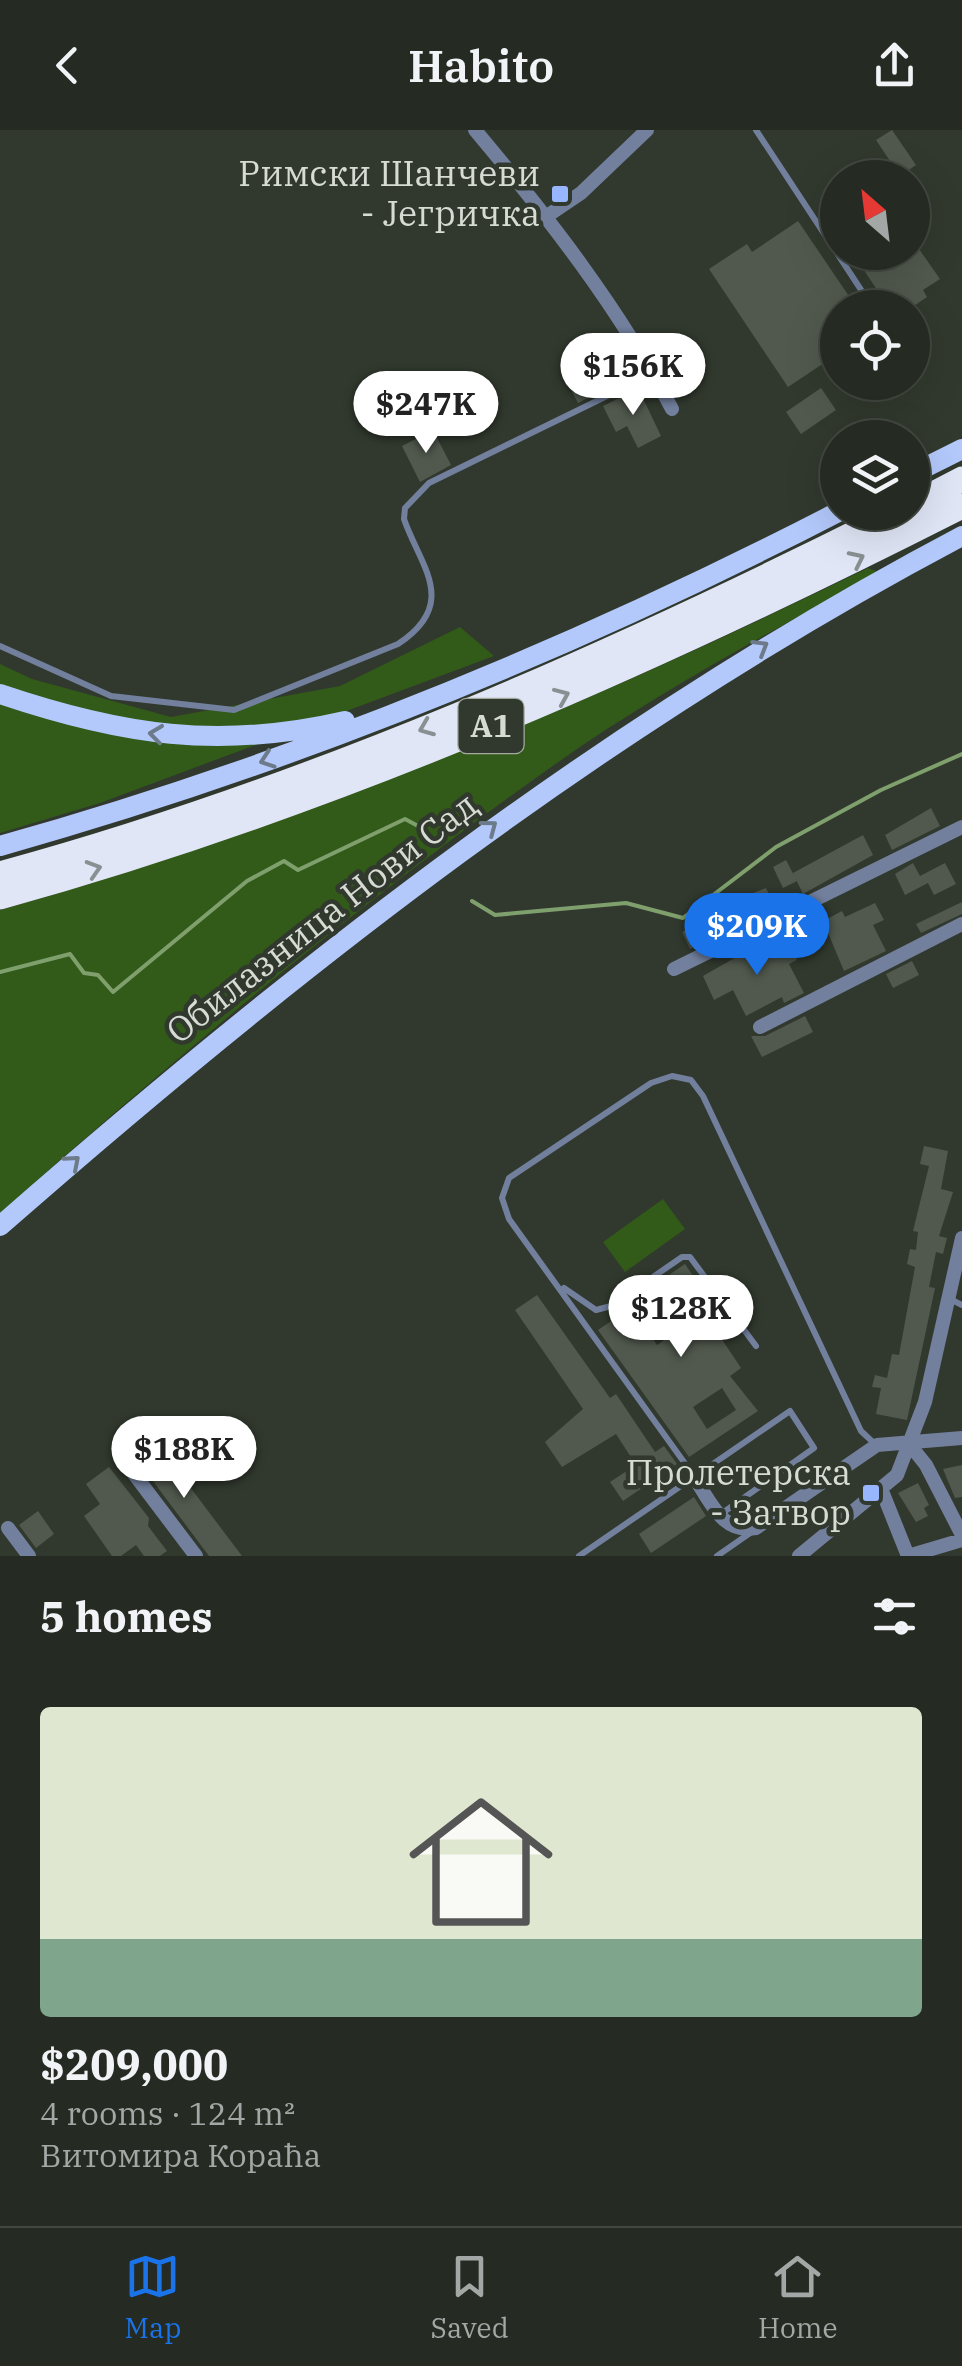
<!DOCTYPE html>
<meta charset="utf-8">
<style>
:root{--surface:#252b22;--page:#31372f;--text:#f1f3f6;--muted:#a3a7a5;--line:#424740;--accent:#1a73e8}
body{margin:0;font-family:"IBM Plex Serif",serif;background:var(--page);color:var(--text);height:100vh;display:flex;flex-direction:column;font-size:38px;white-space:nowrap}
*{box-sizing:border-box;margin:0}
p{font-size:32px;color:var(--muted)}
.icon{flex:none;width:55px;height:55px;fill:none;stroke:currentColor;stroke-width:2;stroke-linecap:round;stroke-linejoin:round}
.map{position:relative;height:1426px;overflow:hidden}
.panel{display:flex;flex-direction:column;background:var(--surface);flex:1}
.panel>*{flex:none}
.needle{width:65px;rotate:332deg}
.fabs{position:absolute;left:820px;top:30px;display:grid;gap:20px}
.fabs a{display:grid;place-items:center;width:110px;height:110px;border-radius:50%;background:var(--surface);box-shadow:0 10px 40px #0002,0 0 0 2px var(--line);font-size:50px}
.price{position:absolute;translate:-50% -85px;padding:0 22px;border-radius:35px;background:#fff;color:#222;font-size:32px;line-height:65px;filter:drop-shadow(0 2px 5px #0008)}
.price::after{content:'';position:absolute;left:50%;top:60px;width:30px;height:22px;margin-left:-15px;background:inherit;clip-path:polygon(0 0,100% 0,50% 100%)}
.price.current{background:var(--accent);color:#fff}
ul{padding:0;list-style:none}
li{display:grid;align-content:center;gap:20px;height:530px;padding:0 40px}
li+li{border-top:2px solid var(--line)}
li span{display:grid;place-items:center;height:310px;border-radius:10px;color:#555}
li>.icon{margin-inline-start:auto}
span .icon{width:180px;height:180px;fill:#fffc;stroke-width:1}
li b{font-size:42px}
h2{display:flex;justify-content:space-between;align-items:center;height:120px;padding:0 40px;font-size:42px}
header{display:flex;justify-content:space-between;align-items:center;height:130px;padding:0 40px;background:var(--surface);font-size:45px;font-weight:600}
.tabs{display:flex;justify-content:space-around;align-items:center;height:140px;border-top:2px solid var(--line);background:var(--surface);font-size:28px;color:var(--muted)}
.tabs a{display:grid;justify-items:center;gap:5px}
.tabs .current{color:var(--accent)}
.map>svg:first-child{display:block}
</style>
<header><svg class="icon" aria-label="back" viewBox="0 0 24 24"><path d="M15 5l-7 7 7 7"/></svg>Habito<svg class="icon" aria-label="share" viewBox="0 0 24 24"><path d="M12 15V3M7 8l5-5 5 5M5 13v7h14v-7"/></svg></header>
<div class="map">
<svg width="962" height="1426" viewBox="0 0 962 1426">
<rect width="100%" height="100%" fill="#31392e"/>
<path fill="#325a18" d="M868,438L879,442C767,504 652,565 547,640C357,775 175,928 0,1083V780C299,696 590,574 868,438Z
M460,497L494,526L100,673L0,703V534L32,549L171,587L340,556Z
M663,1069L685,1099L625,1142L603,1112Z"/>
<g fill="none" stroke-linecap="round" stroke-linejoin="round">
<path stroke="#7fa06d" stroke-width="4" d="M472,771L495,785L626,773L683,788L776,717L881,660L962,624
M0,842L70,824L84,843L98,845L113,862L247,751L284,731L298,740L405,689L418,696"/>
</g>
<path fill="#51594e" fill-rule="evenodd" d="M892,0L916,35L900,46L876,10Z
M798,91L857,178H838V231L827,238L824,233L788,257L709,139L747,114L752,122Z
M912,109L940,149L923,160L927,167L911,178L906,172L889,178L852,122H912Z
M619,213L631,238L624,241L627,248L578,273L562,243Z
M821,258L836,280L801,304L786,282Z
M634,261L640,262L661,306L638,318L627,296L616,302L603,276Z
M433,300L451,335L420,352L402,316Z
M931,678L940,696L892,720L885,705Z
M863,705L873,725L803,764L793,743Z
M786,730L797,751L783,758L773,737Z
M913,733L920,746L945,733L956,754L934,765L928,753L905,765L895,744Z
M766,758L775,777L736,797L725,774Z
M962,772V784L921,803L916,794Z
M875,773L884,790L873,795L886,821L844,841L823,791L842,781L845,787Z
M704,791L712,808L690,819L682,802Z
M788,810L797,830L789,834L804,863L784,873L782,867L746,886L733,860L714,870L703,846L759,814L763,822Z
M912,831L919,845L893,858L886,844Z
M805,886L813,902L762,927L751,906H765Z
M924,1016L948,1021L941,1059L953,1062L939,1106L947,1108L943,1124L936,1122L929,1157L935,1158L907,1290L876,1284L881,1258L872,1257L875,1245L887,1248L892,1224L899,1225L915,1137L907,1134L910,1119L916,1120L918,1102L913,1101L929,1036L920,1034Z
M685,1134L729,1198L719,1205L741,1238L730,1246L758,1281L689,1327L598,1200L632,1177L629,1172ZM675,1166L692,1191L657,1215L640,1190ZM722,1258L736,1280L707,1299L693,1277Z
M537,1165L610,1268L616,1264L655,1322L664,1316L677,1334L623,1371L610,1352L636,1335L616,1304L562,1337L545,1312L583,1279L515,1180Z
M148,1305L180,1351L184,1349L242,1426H209L129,1319Z
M962,1335V1367L955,1368L943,1339Z
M109,1337L149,1388L148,1396L167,1421L160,1426H144L136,1415L121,1426H112L84,1386L100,1374L86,1354Z
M918,1353L929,1375L924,1378L928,1386L916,1392L898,1363Z
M694,1367L706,1386L651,1423L639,1404Z
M38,1381L54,1404L36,1418L19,1395Z"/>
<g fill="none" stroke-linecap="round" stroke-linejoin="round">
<path stroke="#72809e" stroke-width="6" d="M756,0L873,178
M0,516L111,566L234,580L398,514C460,473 420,436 404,389L405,378L429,353L652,244
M564,1158L596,1180L611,1176L682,1127H690L756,1216
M950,1169L962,1175
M694,1346L509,1089L502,1068L509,1048L651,953L672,946L691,950L703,966L861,1301L876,1315
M579,1426L790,1281L814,1318L721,1384
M717,1426L753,1401"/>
<path stroke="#72809e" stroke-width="14" d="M475,0C548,87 619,178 672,279
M547,86L581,63L647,0
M674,839L962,697
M760,897L962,794
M910,1315L926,1335L962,1405
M119,1324L196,1426
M694,1347C711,1372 722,1404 756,1398L877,1315L962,1308
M882,1361L908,1426
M8,1398L29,1426
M799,1426L897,1345L925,1272L962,1108
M908,1426L962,1410"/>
<path stroke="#b3c9fb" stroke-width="20" d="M912,344L962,319
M0,564C121,605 219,620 345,591
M0,716C289,635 571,520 838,382
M0,1096C299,834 609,592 962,406"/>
<path stroke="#e0e6f6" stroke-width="25" d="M912,375L962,349
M0,744C311,659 609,527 897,382
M0,767C335,674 653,533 962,376"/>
</g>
<defs><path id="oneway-chevron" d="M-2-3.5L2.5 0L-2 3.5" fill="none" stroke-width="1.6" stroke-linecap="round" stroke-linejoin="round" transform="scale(2.5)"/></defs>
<g stroke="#889092">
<use href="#oneway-chevron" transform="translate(857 429) rotate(-26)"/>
<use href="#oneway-chevron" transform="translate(562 566) rotate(-23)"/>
<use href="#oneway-chevron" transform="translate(426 598) rotate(158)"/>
<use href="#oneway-chevron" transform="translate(94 739) rotate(-17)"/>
</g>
<g stroke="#6c7a8a">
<use href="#oneway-chevron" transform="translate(761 517) rotate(-31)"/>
<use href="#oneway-chevron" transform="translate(156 604) rotate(-173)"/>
<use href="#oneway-chevron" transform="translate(267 630) rotate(161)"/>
<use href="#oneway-chevron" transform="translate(490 697) rotate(-37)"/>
<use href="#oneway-chevron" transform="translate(73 1032) rotate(-41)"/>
</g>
<g fill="#98b6fd" stroke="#31392e" stroke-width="4">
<rect x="550" y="54" width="20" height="20" rx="5"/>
<rect x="861" y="1353" width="20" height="20" rx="5"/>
</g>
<g text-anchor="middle" stroke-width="9" stroke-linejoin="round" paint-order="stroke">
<rect fill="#31392e" stroke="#a4aaa2" stroke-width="2.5" x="458.5" y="569" width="65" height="54" rx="8"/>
<g font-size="32" font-weight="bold" fill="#d6dbd4">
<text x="491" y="607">A1</text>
</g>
<g font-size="35" fill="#d6dbd4" stroke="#31392e" text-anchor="end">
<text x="540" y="56">Римски Шанчеви<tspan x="540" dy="40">- Јегричка</tspan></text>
<text x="851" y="1355">Пролетерска<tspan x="851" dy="40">- Затвор</tspan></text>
</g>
<g font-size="35" fill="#d6dbd4" stroke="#31392e">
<text transform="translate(322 788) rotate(-38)" y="12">Обилазница Нови Сад</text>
</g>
</g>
</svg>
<div class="fabs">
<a><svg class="needle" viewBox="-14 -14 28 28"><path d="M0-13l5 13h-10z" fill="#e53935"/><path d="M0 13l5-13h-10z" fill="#a3a7a5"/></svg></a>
<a><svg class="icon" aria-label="locate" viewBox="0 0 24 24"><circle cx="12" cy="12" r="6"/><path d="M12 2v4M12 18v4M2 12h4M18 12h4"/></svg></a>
<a><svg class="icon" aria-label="layers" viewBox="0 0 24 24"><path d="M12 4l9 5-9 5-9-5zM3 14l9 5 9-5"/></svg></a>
</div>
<b class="price" style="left:633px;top:288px">$156K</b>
<b class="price" style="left:426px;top:326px">$247K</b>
<b class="price current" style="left:757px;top:848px">$209K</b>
<b class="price" style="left:681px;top:1230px">$128K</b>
<b class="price" style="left:184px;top:1371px">$188K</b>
</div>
<section class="panel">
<h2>5 homes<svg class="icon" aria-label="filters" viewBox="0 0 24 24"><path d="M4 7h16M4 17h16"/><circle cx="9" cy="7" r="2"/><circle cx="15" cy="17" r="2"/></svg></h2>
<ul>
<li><span style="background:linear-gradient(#dfe7d0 75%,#7fa58c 0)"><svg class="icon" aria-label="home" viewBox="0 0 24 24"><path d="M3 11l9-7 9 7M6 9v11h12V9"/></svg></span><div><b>$209,000</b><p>4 rooms · 124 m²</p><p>Витомира Кораћа</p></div></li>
</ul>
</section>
<nav class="tabs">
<a class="current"><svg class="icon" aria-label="map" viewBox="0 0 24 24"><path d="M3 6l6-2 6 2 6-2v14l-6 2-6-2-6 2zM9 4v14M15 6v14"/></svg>Map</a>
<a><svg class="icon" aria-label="saved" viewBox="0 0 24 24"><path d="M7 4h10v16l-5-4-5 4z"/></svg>Saved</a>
<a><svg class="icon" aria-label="home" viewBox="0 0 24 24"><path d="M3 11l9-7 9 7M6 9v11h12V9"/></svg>Home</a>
</nav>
